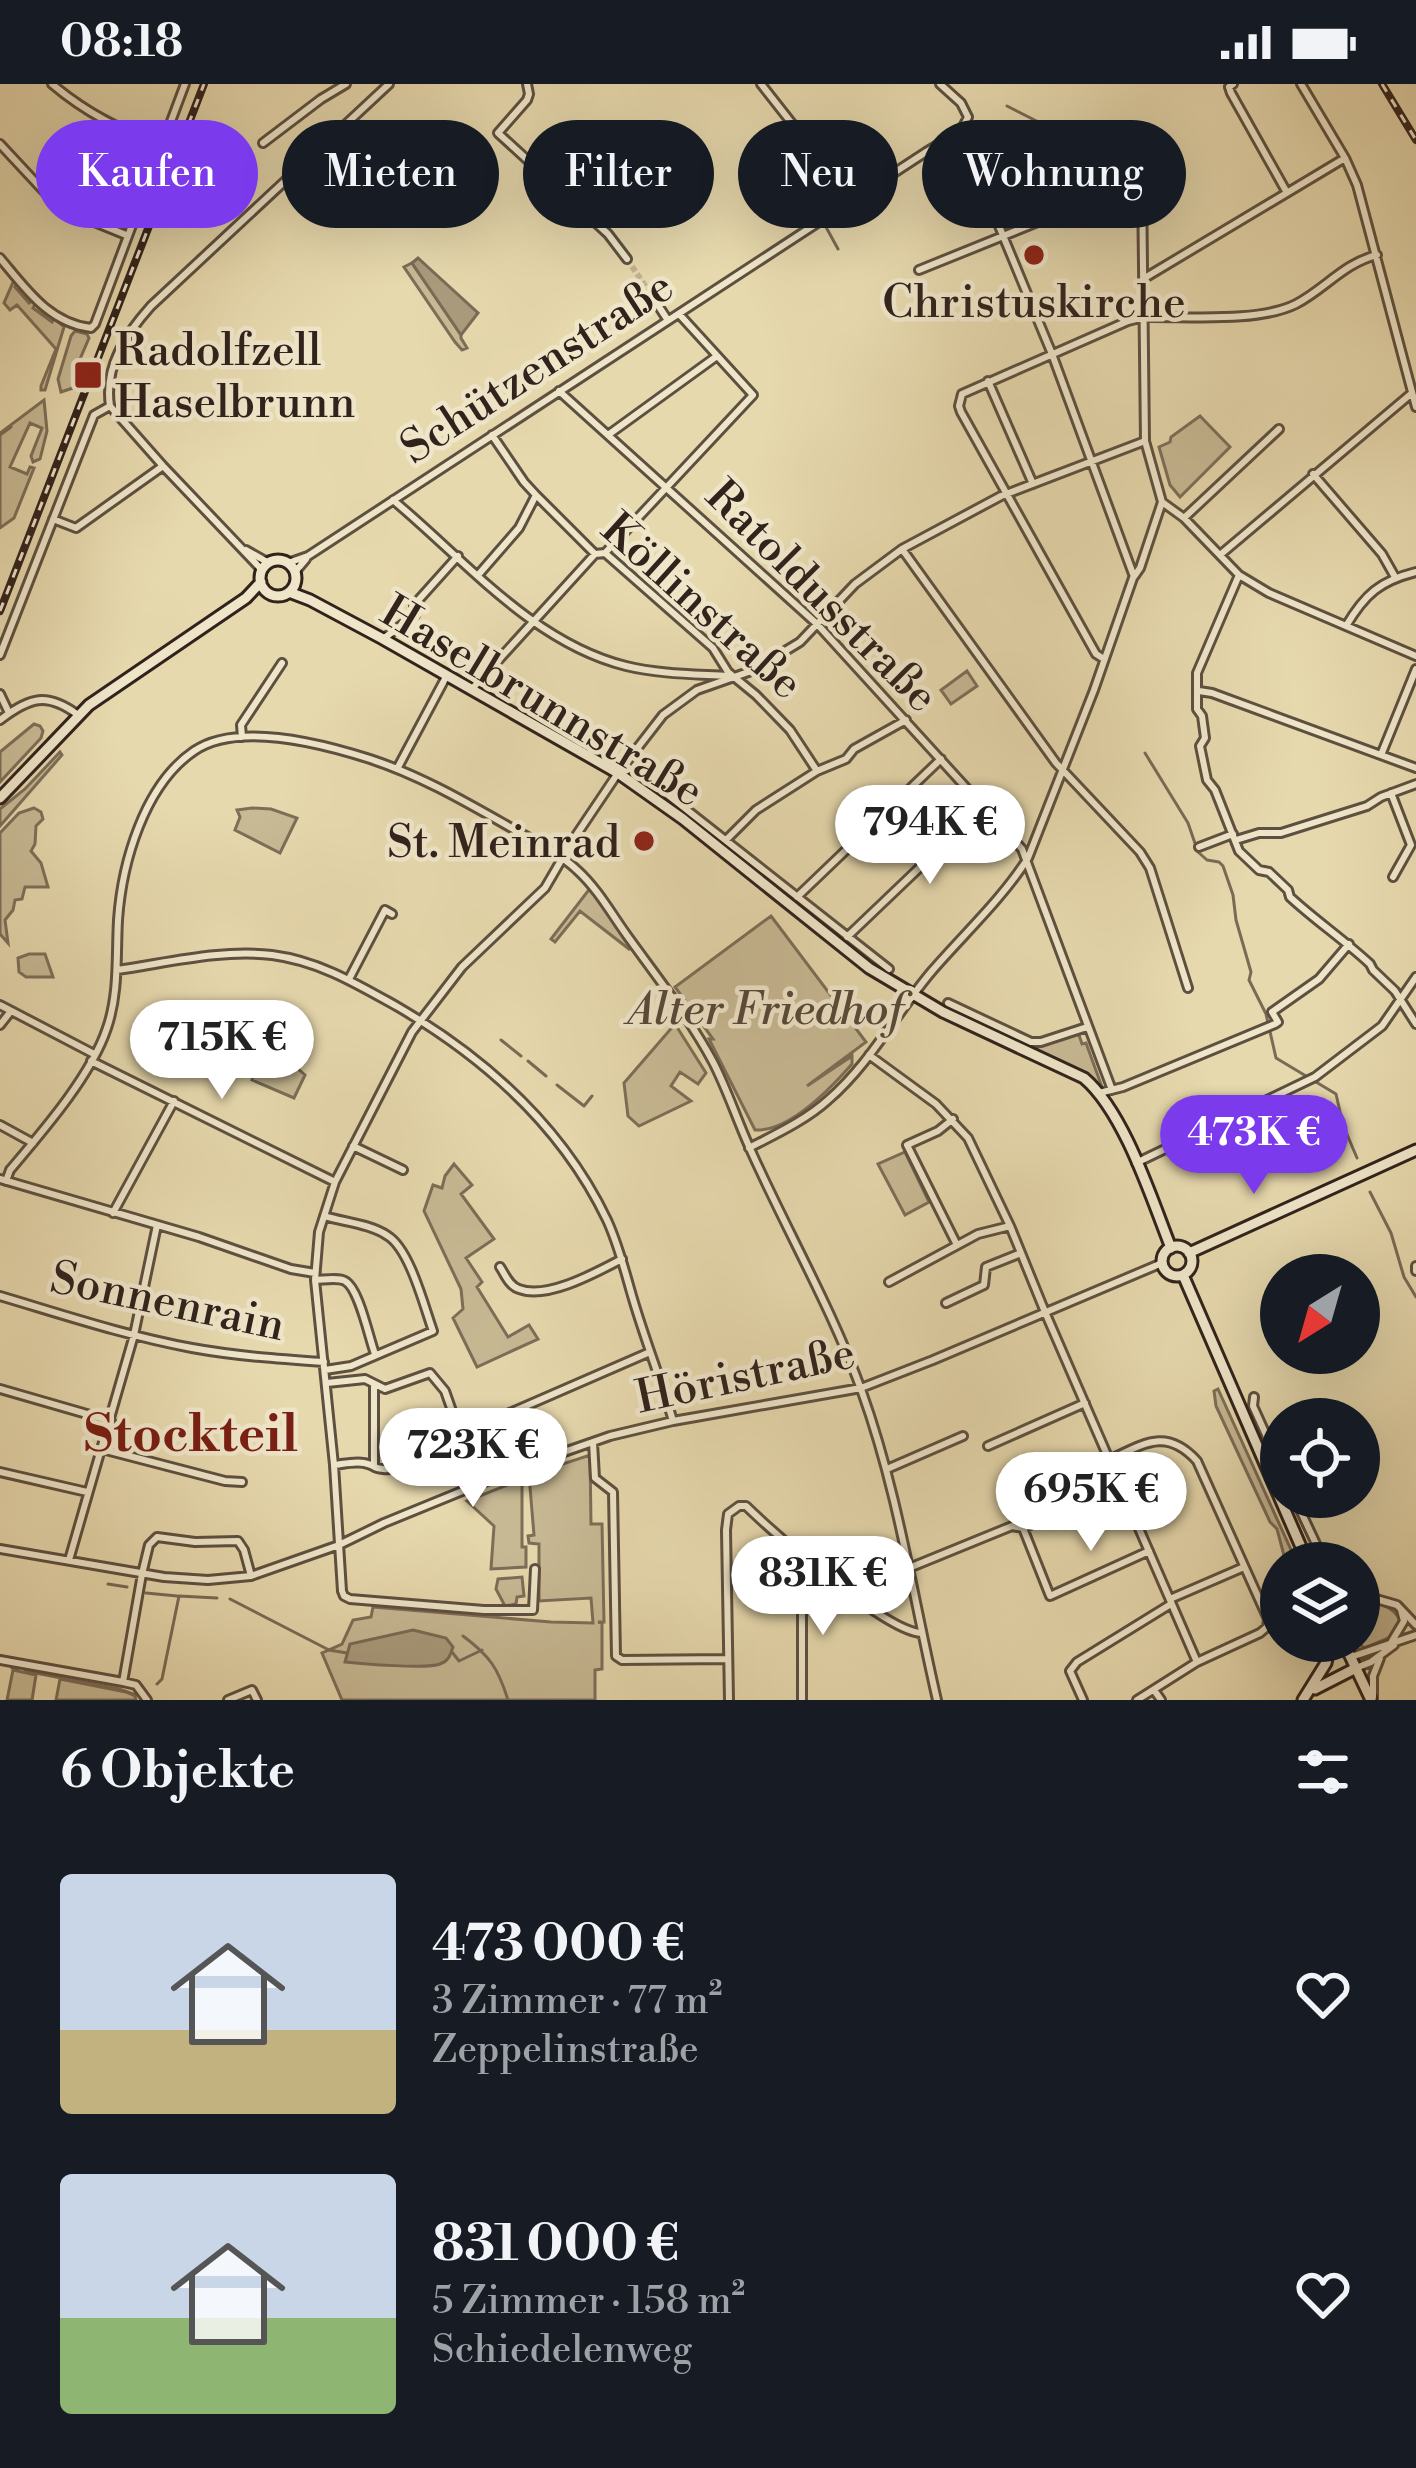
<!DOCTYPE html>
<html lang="de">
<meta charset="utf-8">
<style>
:root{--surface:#171b24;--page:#242831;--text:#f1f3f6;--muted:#9ea1a6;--accent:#7c3aed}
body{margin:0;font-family:"Libre Bodoni",serif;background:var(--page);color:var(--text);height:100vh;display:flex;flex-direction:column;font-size:45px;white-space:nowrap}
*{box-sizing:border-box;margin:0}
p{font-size:39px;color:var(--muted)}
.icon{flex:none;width:66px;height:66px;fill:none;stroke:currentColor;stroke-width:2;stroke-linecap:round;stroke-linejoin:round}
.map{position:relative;height:1616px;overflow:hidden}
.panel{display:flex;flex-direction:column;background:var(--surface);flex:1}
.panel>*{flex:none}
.hud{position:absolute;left:36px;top:36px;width:1344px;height:108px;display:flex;gap:24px}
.needle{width:78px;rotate:217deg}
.controls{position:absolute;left:1260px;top:1170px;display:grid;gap:24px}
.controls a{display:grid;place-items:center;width:120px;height:120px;border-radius:50%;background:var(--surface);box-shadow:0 12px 48px #0002;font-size:60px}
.price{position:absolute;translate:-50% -102px;padding:0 27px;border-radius:42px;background:#fff;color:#222;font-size:39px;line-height:78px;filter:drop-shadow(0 3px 6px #0008)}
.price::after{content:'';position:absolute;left:50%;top:72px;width:36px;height:27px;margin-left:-18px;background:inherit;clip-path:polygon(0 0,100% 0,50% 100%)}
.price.on{background:var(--accent);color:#fff}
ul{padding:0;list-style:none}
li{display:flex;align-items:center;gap:36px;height:300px;padding:0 60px}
li span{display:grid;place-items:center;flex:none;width:336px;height:240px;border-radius:12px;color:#555}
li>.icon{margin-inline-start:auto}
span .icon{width:144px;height:144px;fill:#fffc;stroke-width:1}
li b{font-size:51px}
h2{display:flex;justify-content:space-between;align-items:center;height:144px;padding:0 60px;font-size:51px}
.tag{padding:0 42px;border-radius:54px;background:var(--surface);box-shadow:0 12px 48px #0002;font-size:42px;line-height:108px}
.tag.on{background:var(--accent);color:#fff}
.status{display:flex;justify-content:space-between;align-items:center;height:84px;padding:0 60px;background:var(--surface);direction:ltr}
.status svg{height:33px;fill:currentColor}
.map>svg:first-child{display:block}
</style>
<div class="status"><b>08:18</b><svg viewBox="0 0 49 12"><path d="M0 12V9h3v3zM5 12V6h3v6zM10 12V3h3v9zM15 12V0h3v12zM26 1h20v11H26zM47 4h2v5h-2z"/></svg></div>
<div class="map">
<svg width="1416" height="1616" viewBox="0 0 1416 1616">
<rect width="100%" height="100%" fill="#e7d9ae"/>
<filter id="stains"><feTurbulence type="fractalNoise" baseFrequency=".00167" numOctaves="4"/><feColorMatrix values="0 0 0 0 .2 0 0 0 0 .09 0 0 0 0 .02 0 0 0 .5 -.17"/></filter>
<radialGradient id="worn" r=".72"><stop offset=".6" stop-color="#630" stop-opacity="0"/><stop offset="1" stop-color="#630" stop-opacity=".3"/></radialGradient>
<path fill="#c8ba95" stroke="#7c6e58" stroke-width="3" d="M412,179L461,251V254L467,264L462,266L455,258L404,183Z
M14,196L19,199L15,203L29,219L33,216L36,219L33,224L52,238L54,234L64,243L45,306H41V302L56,265L17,221L10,226L4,219Z
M75,247L87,250L89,254L77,282L80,285L73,304L61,308L58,295L71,252Z
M44,316L47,347L40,375L33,378L31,372L42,344L30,339L10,383L27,390L30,383L34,384L14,434L0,444V349Z
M1200,332L1230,363L1180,413L1170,401L1159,363L1170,358L1171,353Z
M967,587L977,602L951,620L941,606Z
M34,640L40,642L43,647L41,654L0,698V668Z
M60,668L62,671L0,742V725L25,705Z
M34,724L41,728L43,735L36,742L35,760L31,767L41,779L48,803H25L22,815L15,816L13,826L5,836L8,859L0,850V749L19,729Z
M252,724L271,725L297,734L280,769L235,746L240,733L237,726Z
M591,803L633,862L629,865L580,827L555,858L551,855Z
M771,832L866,958L807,1002L852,972V980C831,1004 790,1048 755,1046L709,955H713L675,903Z
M29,870H45L53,893H26L19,888L18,874Z
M675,940L706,989L698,1000L680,988L671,1002L691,1017L639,1042L628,1032L624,999Z
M1078,948L1082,960L1086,959L1102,1003L1074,983L1033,965Z
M261,958L279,968L305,991L294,1014L252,996L254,990L226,977L234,961L261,974L255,969Z
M905,1068L929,1118L905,1131L878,1080Z
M454,1080L472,1101L461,1110L494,1155L466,1174L482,1198L477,1203L508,1253L529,1241L538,1255L477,1283L453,1234L463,1225L461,1205L424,1127L433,1101L442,1104L445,1092Z
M1218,1305L1297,1479H1286L1277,1445L1270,1438L1216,1322L1214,1307Z
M590,1371L591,1440H602L604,1538H598L602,1539V1585L595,1586V1616H342L322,1569L342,1560L353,1536L371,1533L373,1523L551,1538L593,1539L591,1514L539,1517V1460L529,1459L528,1452L534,1451L529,1391Z
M522,1390H525L526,1400L522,1401V1463H526V1483L491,1485L494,1442L467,1417L522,1395Z
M522,1493L524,1512L517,1513L516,1520L505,1522L496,1505L498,1495Z
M1359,1515C1376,1519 1392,1520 1400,1536L1392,1552L1365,1564L1354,1557H1359Z
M13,1586L36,1591L32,1616H7Z
M60,1595L126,1608L135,1612L136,1616H56Z"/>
<path fill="#a99b7c" stroke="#796b56" stroke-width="3" d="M418,174L478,229L461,251L412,179Z
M413,1546L446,1554L453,1563C450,1571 449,1577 440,1580C428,1585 362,1580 345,1578L350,1560Z"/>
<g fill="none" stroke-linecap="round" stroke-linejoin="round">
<path stroke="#796b56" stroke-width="3" d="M1007,22L1068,53
M826,143L838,165
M0,351L11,343
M1145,669L1188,739L1198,768L1207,776L1219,778L1223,782L1233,811L1236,836L1251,888L1249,896L1266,930L1276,974L1336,1010L1343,1041L1357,1074
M501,956L521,972
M528,977L546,992
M557,1001L584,1022L592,1012
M1370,1108L1391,1149L1404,1193L1416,1213
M108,1500L127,1503
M146,1509L177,1512
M230,1515L329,1566L347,1569
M463,1552C490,1572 498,1584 508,1616
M452,1568L459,1577L482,1566
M12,1584L18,1585
M25,1587L119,1605L136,1611
M157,1600L162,1595L179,1512L217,1514"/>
<path stroke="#c3b491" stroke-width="6" stroke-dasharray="6 3" stroke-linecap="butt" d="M627,175L654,215"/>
<g stroke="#5e5040" stroke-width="12">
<path id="street" d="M52,0C86,29 121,46 162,62
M527,0L529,10L527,16L498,49L608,150L627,175
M761,0L805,56L834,73L858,112
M940,0L961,19L968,33L957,55
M1233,0L1229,3L1231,9L1286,107
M1301,0L1345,74L1357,101L1416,323
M957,55L965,63L987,113L1052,270L1133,490
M263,59L321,15L346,0
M0,60L54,118L77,131L126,151
M0,174C26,205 49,239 91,244L95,240L185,0
M919,186L1142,96L1145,357L1162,418
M1143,195L1345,74
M654,215L667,235
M988,297L1033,400
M559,307L817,540L1022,765L1112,1006
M110,322C104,282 126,250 151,222L389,0
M110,322L163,382L262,486
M608,351L717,272
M1313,390L1382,470L1395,493
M536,411L595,470L605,469L713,564L728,588L756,611L790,646L817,687
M393,416C465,476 533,559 626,582C659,590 694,590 728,592
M1162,418L1184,434L1239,491L1269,509L1416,572
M1184,434L1279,345
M53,435L76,444L163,382
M902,465L1056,679L1140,768L1150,784L1188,904
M246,466L269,479
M605,469L753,311L679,230
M1220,471L1412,309
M288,479L308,472L926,68L946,56L957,55
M295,488L306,475
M479,490L519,444L536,411L524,398L492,351
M1239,491L1197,589V625L1202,632L1205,654L1200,662L1207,696L1215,706L1239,767L1259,786L1269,788L1288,806L1290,813C1316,837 1343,855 1370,880L1373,886L1395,907L1416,940
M1346,542C1365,510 1380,497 1416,488
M383,555L415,531L414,521L458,472
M0,571L94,331L110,322
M1104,575L1096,570L961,328L959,322L962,310L1128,237L1144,233C1187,232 1258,239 1296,220C1325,205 1344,179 1377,171
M472,605L595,470
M1199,607L1212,609L1416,684
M0,610L9,629
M0,636C30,613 47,608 78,631
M242,653L241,641L282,579
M1381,671L1416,585
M397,685L446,593
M640,689L889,885
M1391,709L1411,761L1393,793
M726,756L756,726L817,687L846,675L854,665L906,636
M1236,756L1259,749H1281L1367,722L1381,713L1416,700
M1199,763L1233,750
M797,813L941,675
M847,853L983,723
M117,886C167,879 221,865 272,871C319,877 357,900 398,923C485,974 563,1044 607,1136C619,1162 625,1188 633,1215C645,1256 661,1296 673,1337
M349,895L385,826L392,830
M948,919L1031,958H1041L1087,943
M0,921L94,970
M0,941L11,927
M869,971L936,1020L968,1054L1010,1142L1045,1228L1197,1578
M91,977L335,1098
M1099,1009L1123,1003L1275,940L1278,938L1272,928L1319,895L1349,860
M953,1035L938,1047L907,1061L957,1161
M0,1041L33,1059
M353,1062L403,1086
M749,1064C776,1050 806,1036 828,1016C870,980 897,928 932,887C964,850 1002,815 1028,774L1094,606L1133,494L1140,484L1162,418
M1136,1079L1315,993L1382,942L1416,893
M0,1095L199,1153L291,1185L315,1189
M6,1097L10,1086C43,1047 91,992 107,944C119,909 116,872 118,836C122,779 144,701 194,667C238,637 323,660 370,675C419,691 464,717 508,742C532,756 557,767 577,786C597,804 611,829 626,850C656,892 689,933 713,978C728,1007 738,1039 752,1069C788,1149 832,1225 862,1308C898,1408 913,1513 937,1616
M113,1129L174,1017
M324,1132C344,1138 371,1140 388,1152C410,1166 424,1222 433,1247L351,1282L325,1286
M1416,1182V1187
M500,1183C505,1190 509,1202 519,1205C547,1216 597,1188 622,1175
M315,1196C323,1196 338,1193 345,1197C359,1204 369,1254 375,1270
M889,1198L978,1150L1010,1142
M0,1212C64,1231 127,1252 192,1264C236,1272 280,1275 324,1278
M946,1219L984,1201L986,1183L1021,1169
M327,1299L365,1295L385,1305L430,1289L445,1307L458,1344C448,1367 409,1387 383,1385C371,1384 376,1381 364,1379C355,1377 343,1380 334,1381
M0,1305L111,1337
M1254,1313L1253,1322L1281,1384
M496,1335L650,1268
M593,1358L595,1394L613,1408L616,1572L622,1576L727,1575
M988,1362L1085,1319
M102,1365L225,1397L242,1398
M1111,1375C1145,1359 1167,1344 1197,1377L1268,1535L1267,1543L1260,1549L1197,1578L1137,1616
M374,1382V1302
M887,1385L963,1352
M0,1388L87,1408
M1294,1413L1325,1479
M1023,1444L1050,1512L1149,1467
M0,1465L164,1493L208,1496L251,1492L339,1461L384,1439L521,1383L610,1352L673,1337L861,1304L933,1276L1162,1179
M69,1476L134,1251L157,1141
M909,1484L1012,1442L1023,1444L1122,1403
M535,1485L533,1526H484L350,1515L344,1512L342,1507L334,1381L315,1196L319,1148L335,1098L412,948L462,883L545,804L573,756L618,689L663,631L697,606L754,586L800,558L855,500L902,465L1001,412L1145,357
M1359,1510L1397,1521L1416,1541
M1170,1515L1244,1483
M1392,1557L1404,1537L1401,1526
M1351,1573L1416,1551
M0,1576L123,1598L142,1490L149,1461L157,1453L195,1458L238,1457L244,1466L251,1492
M1356,1584L1371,1578L1394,1561
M123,1598L136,1601L147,1616
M1154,1606L1161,1616
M1373,1613V1592L1380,1574
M228,1616L252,1606L257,1616
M729,1616L726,1446L728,1430L739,1422H746C775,1450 885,1547 921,1549
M802,1616V1497L808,1479
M1083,1616L1070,1587L1077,1578L1171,1520"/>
</g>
<g stroke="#31221c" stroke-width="15">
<path id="secondary" d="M260 494a18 18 0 1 1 36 0a18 18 0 1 1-36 0Z
M289,508L310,516L383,555L618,689L683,735L869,884L943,928L1084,994C1124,1028 1151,1113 1171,1164
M0,714L89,621L246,514L261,498
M1162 1177a15 15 0 1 1 30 0a15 15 0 1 1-30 0Z
M1189,1169L1416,1066
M1183,1191L1308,1479
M1343,1557L1371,1616
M1315,1605L1356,1584
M1303,1616L1326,1579L1331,1557"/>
</g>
<use href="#street" stroke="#efe6ca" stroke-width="6"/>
<use href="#secondary" stroke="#efe6ca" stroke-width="9"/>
<g stroke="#31221c" stroke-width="8">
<path id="rail" d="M1382,0L1416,56
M0,527L204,0"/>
</g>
<use href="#rail" stroke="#efe6ca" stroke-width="3" stroke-dasharray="9" stroke-linecap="butt"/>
</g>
<g fill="#8f2418" stroke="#efe6ca" stroke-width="4.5">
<circle cx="1034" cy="171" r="12"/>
<rect x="73" y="276" width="30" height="30" rx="6"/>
<circle cx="644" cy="757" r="12"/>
</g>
<g text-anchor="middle" stroke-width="9" stroke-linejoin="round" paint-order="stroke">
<g font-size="45" fill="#31221c" stroke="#efe6ca">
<text x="1034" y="233">Christuskirche</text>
<text x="115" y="281" text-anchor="start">Radolfzell<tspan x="115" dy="52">Haselbrunn</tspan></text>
<text x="620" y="773" text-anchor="end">St. Meinrad</text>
</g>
<g font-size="45" fill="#31221c" stroke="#efe6ca">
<text transform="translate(536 282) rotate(-33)" y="16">Schützenstraße</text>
<text transform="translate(823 511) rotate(45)" y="16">Ratoldusstraße</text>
<text transform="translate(703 521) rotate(42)" y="16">Köllinstraße</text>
<text transform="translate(543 616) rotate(31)" y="16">Haselbrunnstraße</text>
<text transform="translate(168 1216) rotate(12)" y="16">Sonnenrain</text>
<text transform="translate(745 1290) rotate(-12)" y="16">Höristraße</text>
</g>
<g font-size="45" font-style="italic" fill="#57483a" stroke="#efe6ca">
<text x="765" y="940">Alter Friedhof</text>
</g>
<g font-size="51" font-weight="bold" fill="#7a1f14" stroke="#efe6ca">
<text x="191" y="1367">Stockteil</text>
</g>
</g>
<rect width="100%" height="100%" filter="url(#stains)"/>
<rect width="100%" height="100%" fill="url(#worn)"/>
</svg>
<div class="controls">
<a><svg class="needle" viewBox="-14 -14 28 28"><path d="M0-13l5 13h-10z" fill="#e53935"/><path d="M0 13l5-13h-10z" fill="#9ea1a6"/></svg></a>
<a><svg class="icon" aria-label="locate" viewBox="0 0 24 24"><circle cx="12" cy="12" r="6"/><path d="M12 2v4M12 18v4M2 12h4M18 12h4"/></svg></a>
<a><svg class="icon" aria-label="layers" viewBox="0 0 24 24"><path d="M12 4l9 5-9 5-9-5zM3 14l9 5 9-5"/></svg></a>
</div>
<b class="price" style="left:930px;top:803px">794K €</b>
<b class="price" style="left:222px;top:1018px">715K €</b>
<b class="price on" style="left:1254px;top:1113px">473K €</b>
<b class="price" style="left:473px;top:1426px">723K €</b>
<b class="price" style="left:1091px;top:1470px">695K €</b>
<b class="price" style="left:823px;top:1554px">831K €</b>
<div class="hud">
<a class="tag on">Kaufen</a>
<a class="tag">Mieten</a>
<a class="tag">Filter</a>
<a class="tag">Neu</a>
<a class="tag">Wohnung</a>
</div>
</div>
<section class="panel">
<h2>6 Objekte<svg class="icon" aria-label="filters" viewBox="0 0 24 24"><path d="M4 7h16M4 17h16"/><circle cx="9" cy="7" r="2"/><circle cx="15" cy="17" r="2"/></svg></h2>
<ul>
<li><span style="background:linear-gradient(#c9d6e8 65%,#c2b280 0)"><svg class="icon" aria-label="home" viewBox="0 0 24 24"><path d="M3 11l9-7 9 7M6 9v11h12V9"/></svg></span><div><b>473 000 €</b><p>3 Zimmer · 77 m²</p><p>Zeppelinstraße</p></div><svg class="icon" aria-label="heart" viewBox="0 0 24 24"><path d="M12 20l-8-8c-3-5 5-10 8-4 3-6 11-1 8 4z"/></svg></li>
<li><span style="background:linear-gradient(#c9d6e8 60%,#8fb573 0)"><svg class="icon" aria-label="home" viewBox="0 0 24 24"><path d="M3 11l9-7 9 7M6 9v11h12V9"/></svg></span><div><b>831 000 €</b><p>5 Zimmer · 158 m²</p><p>Schiedelenweg</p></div><svg class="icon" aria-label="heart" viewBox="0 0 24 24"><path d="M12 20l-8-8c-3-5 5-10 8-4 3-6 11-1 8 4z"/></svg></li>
</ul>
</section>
